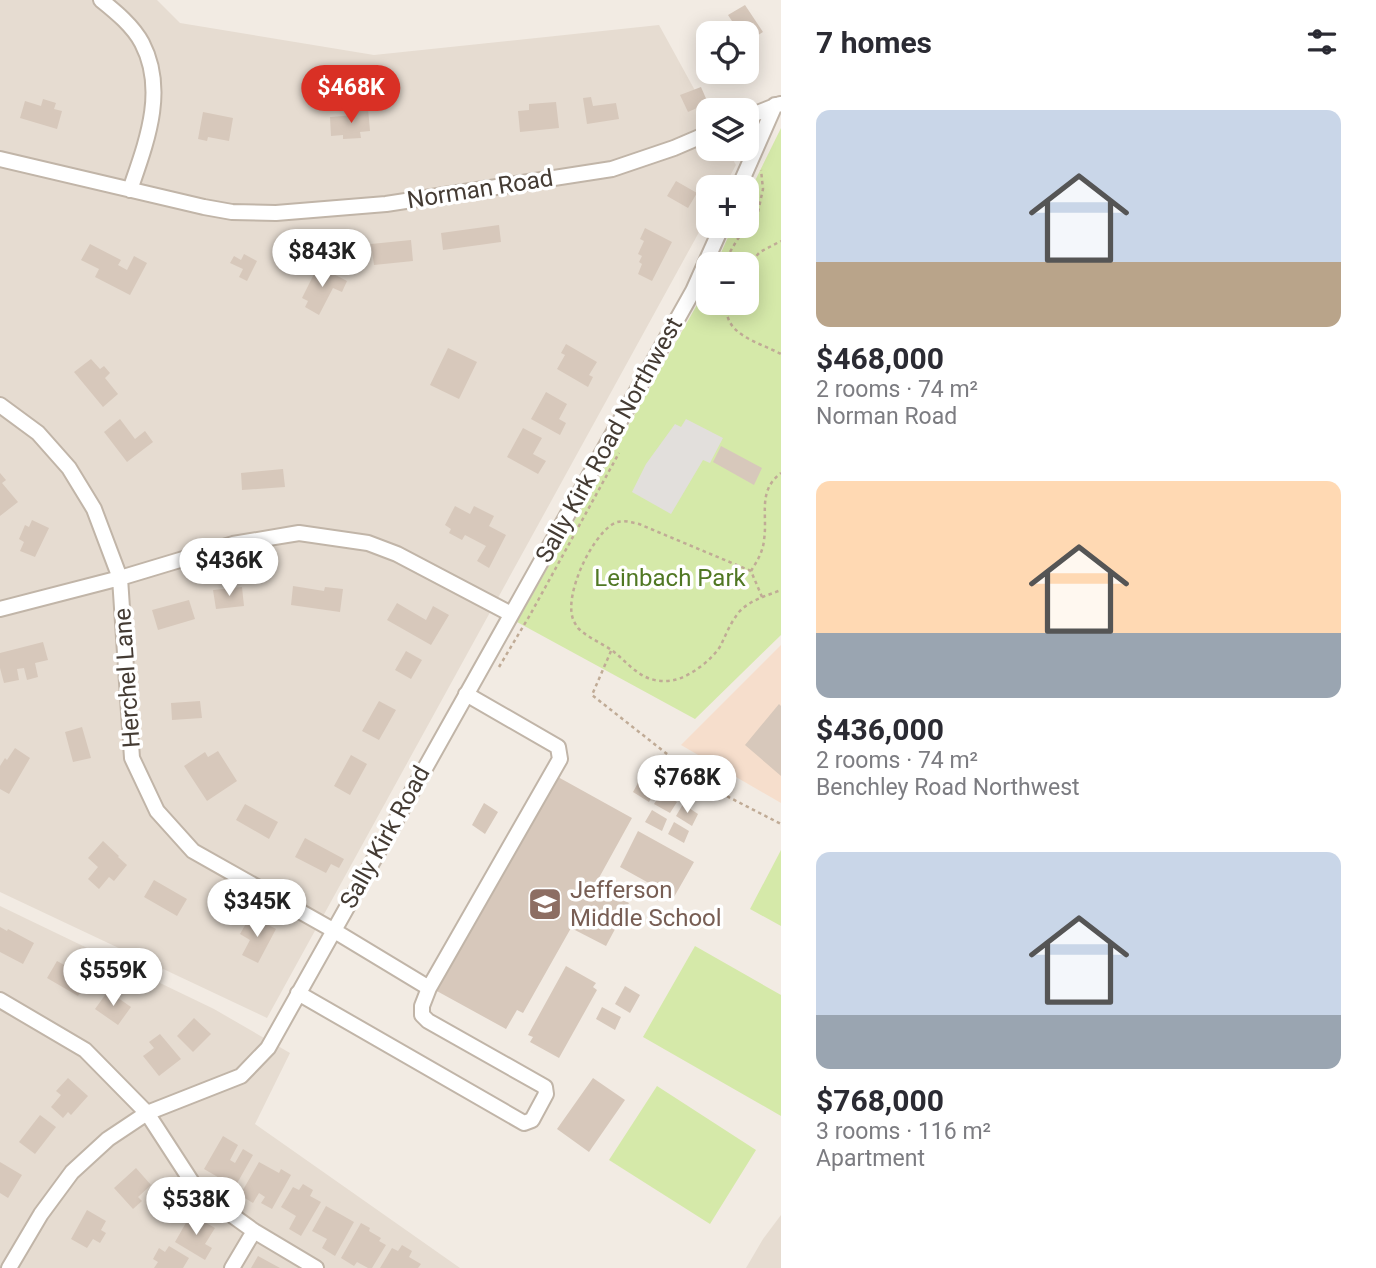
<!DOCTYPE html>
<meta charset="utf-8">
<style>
:root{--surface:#fff;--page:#f2f2f3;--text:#2b2b33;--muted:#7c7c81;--accent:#d93025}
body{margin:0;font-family:Roboto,sans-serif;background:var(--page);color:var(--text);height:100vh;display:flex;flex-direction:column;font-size:26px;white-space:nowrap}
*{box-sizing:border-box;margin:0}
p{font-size:23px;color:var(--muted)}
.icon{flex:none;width:38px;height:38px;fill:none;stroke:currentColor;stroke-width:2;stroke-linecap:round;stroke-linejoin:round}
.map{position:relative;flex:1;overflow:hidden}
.panel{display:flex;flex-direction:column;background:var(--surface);width:595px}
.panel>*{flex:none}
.buttons{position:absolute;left:696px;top:21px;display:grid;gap:14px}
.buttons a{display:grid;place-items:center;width:63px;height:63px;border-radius:14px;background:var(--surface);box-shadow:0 4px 18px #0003;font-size:35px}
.price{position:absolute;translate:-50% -60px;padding:0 16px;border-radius:24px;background:#fff;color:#222;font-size:23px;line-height:46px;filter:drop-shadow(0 2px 4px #0008)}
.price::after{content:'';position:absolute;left:50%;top:42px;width:21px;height:16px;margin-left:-10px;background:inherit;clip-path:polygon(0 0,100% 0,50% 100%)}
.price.active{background:var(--accent);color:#fff}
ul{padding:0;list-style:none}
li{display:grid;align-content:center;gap:14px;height:371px;padding:0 35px}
li span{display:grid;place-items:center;height:217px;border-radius:14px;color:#555}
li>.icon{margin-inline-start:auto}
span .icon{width:126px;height:126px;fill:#fffc;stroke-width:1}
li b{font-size:30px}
h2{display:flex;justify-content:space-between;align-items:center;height:84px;padding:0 35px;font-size:30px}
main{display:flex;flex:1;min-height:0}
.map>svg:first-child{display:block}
</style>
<main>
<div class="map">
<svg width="781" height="1268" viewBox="0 0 781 1268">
<rect width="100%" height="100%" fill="#f2ebe3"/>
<path fill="#e6dcd1" d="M0,0H157L180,23L374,55L659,25L709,116V149H727L736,165L724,187H709V214L267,1018L0,892Z
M0,906L214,1009L290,1053L255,1124L460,1268H0Z
M781,1215V1268H746L763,1239Z"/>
<path fill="#f6decc" d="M781,645V803L681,745Z"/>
<path fill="#d5e9a9" d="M781,128V635L695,719L517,622L702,296L709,281V303H747V264H716L733,226H747V197Z
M781,850V926L750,909Z
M695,946L781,995V1116L643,1037Z
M657,1086L756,1150L710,1224L609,1160Z"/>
<path fill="#e2dfdc" d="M686,419L723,438L710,463L703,460L671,514L632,492L646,464L675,424L681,427Z"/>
<path fill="#d7c8bb" d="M745,5L763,32L747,42V33H740L728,15Z
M311,76H335V94H312Z
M701,87L708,103L688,112L680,95Z
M591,97L593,106L616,103L619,119L587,124L583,98Z
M43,99L56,103L54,109L62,111L57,129L20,118L25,101L41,106Z
M556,102L559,128L520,132L518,111L529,110V104Z
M368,108L370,131L360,132L361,138L343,139V135L331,136L330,117L355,115L354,109Z
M203,112L233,118L229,141L208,137L207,141L198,139Z
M676,181L697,193L688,208L667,196Z
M499,225L501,242L443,250L441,233Z
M645,228L672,242L652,281L638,274L642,264L639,262L642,256L638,254L644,241L640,239Z
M411,240L413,261L374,265L371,244Z
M90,244L121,260L118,265L127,270L134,256L147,263L130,295L95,277L99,269L81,260Z
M244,254L257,261L247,281L239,277L243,269L230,263L234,256L241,260Z
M318,266L347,281L342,292L333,288L319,315L305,307L308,301L302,298Z
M566,344L597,362L589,375L593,377L588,387L557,369L565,355L561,353Z
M448,348L477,362L459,399L430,385Z
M91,359L100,369L104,366L110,373L105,378L118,394L103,407L74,372Z
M546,392L567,404L559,419L566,423L560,435L531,419Z
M120,419L135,439L145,431L153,442L127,462L104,432Z
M523,428L542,438L533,454L546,461L538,474L507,457Z
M721,446L762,468L754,485L713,462Z
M283,469L285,487L242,490L241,473Z
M0,473L6,480L2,483L18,502L0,516Z
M455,506L470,514L474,506L494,516L489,526L506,535L489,568L477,561L486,546L465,535L462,540L449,533L451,529L445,525Z
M32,520L49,528L35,557L20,551L24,542L19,539L25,525L29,527Z
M293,586L324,591L325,587L343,589L340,612L291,605Z
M242,587L244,606L216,609L213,590Z
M189,600L195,619L158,630L152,610Z
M397,603L426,620L433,606L449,615L431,645L387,620Z
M43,642L48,660L35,663L38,677L27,680L24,668L17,669L19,680L4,683L0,668V653Z
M406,651L422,660L411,679L395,670Z
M200,701L202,718L172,720L171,703Z
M379,701L396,710L379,740L362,731Z
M779,704L781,706V776L745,745Z
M82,727L91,758L73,762L65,732Z
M15,748L30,758L9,794L0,789V766L5,758L7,760Z
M218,751L237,781L207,801L184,766L205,752L208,757Z
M351,755L367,764L350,795L334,786Z
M671,773L687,783L681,794L665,785Z
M558,777L632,818L595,885L629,903L606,946L571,928L523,1013L517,1010L506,1029L435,990Z
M639,781L655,790L649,802L633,792Z
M661,793L677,802L670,813L654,804Z
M484,803L498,812L485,834L472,825Z
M245,804L278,822L269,839L236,820Z
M683,804L698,814L692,826L676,816Z
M652,810L667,819L662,831L645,822Z
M674,822L689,831L684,843L668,834Z
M638,831L694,862L674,897L620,867Z
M305,838L344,859L339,868L331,864L326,873L295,857Z
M103,841L119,856L118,857L127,865L114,881L109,877L99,889L88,879L98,867L88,858Z
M154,880L187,899L177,916L144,897Z
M248,920L258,926L261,921L276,929L258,963L242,955L250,940L240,934Z
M0,927L7,931L8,929L34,943L23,964L0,952Z
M57,961L88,978L78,996L47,978Z
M566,966L596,983L593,987L597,990L559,1058L530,1042L533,1037L528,1035Z
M625,986L640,995L630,1013L615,1004Z
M108,991L131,1007L118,1025L95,1009Z
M602,1007L621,1017L615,1030L596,1019Z
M194,1018L211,1034L193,1052L177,1036Z
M160,1034L181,1059L159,1076L143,1056L154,1048L149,1042Z
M68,1078L88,1096L71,1115L68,1112L63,1118L51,1107L61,1095L56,1091Z
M593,1078L625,1100L589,1152L557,1129Z
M40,1115L56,1127L35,1154L19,1142Z
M223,1136L238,1145L230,1160L235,1163L243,1149L253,1155L235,1187L204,1169Z
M0,1162L22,1175L8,1198L0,1193Z
M259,1162L279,1173L281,1169L291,1175L272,1209L261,1203L265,1197L259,1193L253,1203L240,1195Z
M136,1168L151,1185L138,1197L142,1201L133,1209L114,1188Z
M303,1184L313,1190L310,1196L321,1202L301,1236L289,1229L296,1216L281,1207L293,1187L299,1190Z
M326,1206L354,1222L335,1256L322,1248L327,1239L312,1231Z
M87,1210L106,1221L101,1230L106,1233L100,1243L93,1239L87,1248L71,1239Z
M191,1214L215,1228L205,1244L212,1248L205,1260L175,1242Z
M361,1223L370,1228L369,1231L381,1238L379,1241L386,1245L372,1268H368L357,1262L354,1266L341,1258Z
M402,1245L412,1251L409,1257L421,1264L418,1268H380L392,1248L398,1251Z
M169,1246L189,1258L183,1268H154L158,1262L153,1259L159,1248L165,1252Z
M258,1256L280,1268H251Z"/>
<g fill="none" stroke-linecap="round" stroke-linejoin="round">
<g stroke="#c1b5a8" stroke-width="18">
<path id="minor" d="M101,0C116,12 133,26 142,43C167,91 146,143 130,190
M747,117L780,104
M0,159L204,207L232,212L276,213L386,204L612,169L674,148L709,133
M739,187L775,105
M0,405L38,433L69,468L94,509L120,578L132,758L157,811L193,851L333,930L429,988L560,759L558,747L466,694
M0,609L120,578L233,544L299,533L368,543L397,554L511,614
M298,993L524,1123L532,1120L546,1094L545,1087L428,1021L422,1015V1006L429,988
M0,1000L85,1050L147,1113L197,1190L254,1231L316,1268
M9,1268L41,1214L72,1172L108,1139L147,1113L241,1076L268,1048L693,291L722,226
M232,1268L254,1231"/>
</g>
<path stroke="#c0ab96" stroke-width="2.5" stroke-dasharray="3.5 3.5" stroke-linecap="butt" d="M723,264L737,240L758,212L763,189L761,170
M747,266L760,252L781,241
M727,303C722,335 759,342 781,354
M751,571L639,524C630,522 621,519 613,524C591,537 564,595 573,619C574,622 576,625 578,628C587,637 599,642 610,649C623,658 633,672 648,678C656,681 666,682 674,680C690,677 713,659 721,645C726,634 731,622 739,612C750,600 766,596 781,590
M762,597L751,571C757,561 763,552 764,540C768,515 757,491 781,473
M611,651L592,695L709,787L781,824
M499,667L530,615L619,453"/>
<use href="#minor" stroke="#fff" stroke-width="14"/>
</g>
<defs>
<g id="school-square" transform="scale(1.75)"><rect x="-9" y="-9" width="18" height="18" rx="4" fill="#8d6e63" stroke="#fff"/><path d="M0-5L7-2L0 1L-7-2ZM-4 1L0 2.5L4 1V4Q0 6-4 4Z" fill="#fff"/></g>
</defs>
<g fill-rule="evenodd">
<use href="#school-square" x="545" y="904"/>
</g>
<g text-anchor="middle" stroke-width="7" stroke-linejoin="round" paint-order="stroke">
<g font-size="24" fill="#443b33" stroke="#fff">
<text transform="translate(480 189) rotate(-9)" y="8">Norman Road</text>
<text transform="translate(609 440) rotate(-61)" y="8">Sally Kirk Road Northwest</text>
<text transform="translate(127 678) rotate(-94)" y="8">Herchel Lane</text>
<text transform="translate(385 837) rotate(-61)" y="8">Sally Kirk Road</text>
</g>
<g font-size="24" fill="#507824" stroke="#fff">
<text x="670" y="586">Leinbach Park</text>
</g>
<g font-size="24" fill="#785e54" stroke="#fff" text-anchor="start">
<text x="570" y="898">Jefferson<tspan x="570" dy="28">Middle School</tspan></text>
</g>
</g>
</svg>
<div class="buttons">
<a><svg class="icon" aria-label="locate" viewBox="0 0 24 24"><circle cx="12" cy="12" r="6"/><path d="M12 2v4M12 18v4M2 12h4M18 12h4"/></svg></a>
<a><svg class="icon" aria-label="layers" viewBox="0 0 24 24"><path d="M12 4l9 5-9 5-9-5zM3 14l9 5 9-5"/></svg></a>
<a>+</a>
<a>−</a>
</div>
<b class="price active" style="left:351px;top:125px">$468K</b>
<b class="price" style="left:322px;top:289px">$843K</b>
<b class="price" style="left:229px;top:598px">$436K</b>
<b class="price" style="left:687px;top:815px">$768K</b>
<b class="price" style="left:257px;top:939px">$345K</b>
<b class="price" style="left:113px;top:1008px">$559K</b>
<b class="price" style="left:196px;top:1237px">$538K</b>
</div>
<section class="panel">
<h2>7 homes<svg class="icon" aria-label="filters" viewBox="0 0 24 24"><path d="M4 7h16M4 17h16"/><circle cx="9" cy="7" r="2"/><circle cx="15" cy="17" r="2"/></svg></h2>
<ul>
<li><span style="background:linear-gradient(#c9d6e8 70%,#b9a48a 0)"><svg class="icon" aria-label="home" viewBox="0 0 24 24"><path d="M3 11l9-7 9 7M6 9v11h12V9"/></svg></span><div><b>$468,000</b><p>2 rooms · 74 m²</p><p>Norman Road</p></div></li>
<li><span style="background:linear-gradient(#ffd9b3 70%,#9aa5b1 0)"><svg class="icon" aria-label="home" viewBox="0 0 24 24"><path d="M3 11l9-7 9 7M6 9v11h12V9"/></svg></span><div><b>$436,000</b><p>2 rooms · 74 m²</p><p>Benchley Road Northwest</p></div></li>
<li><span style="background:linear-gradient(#c9d6e8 75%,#9aa5b1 0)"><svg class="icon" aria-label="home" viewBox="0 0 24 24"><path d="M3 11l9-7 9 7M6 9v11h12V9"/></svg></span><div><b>$768,000</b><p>3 rooms · 116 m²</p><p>Apartment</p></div></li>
</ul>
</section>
</main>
